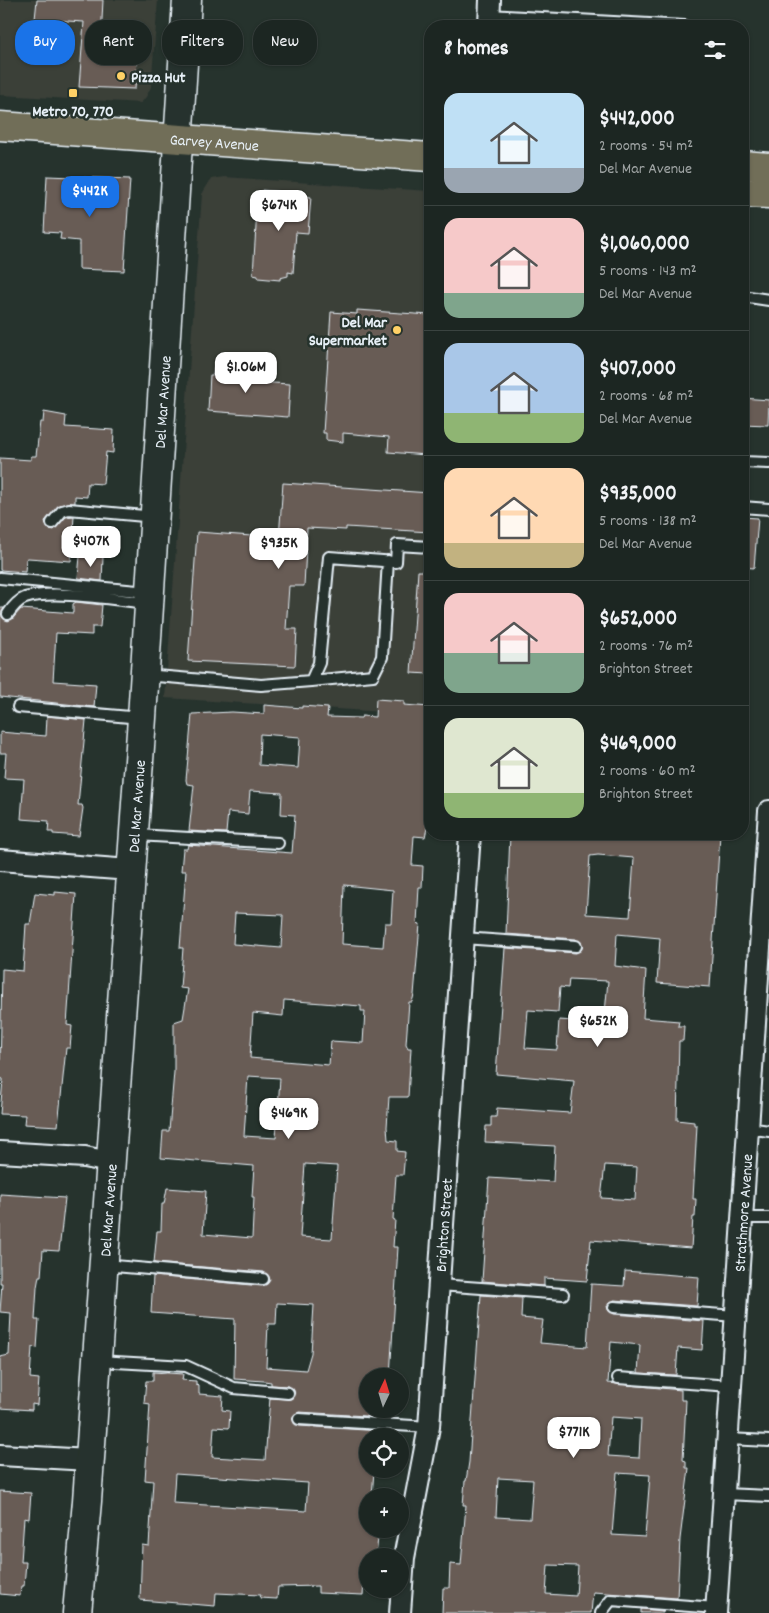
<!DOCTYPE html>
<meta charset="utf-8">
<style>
:root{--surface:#1c2622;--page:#252e2a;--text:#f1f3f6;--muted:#a0a5a5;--line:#3a4340;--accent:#1a73e8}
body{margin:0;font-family:Dekko,sans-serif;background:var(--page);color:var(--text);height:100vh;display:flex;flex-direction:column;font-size:19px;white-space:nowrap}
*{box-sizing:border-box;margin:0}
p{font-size:16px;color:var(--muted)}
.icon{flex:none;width:28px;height:28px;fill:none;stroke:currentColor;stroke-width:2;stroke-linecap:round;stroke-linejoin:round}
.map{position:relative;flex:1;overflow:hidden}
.drawer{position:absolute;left:424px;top:20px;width:325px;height:820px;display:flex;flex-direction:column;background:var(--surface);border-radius:20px;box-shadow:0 1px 4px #0004,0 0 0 1px var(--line)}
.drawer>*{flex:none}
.guide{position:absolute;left:15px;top:20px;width:334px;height:45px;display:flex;gap:10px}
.needle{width:32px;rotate:4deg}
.fabs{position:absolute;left:359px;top:1368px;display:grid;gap:10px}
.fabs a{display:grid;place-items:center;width:50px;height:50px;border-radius:50%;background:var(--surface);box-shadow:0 1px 4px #0004,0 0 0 1px var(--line);font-size:25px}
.price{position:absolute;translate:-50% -42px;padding:0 11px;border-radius:10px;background:#fff;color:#222;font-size:16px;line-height:32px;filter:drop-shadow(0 1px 2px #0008)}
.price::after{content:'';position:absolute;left:50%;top:30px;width:15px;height:11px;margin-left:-8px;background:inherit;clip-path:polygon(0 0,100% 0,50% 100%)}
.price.current{background:var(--accent);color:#fff}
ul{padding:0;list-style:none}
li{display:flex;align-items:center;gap:15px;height:125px;padding:0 20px}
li+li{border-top:1px solid var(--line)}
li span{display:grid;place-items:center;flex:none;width:140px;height:100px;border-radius:15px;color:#555}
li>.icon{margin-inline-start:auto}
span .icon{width:60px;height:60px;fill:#fffc;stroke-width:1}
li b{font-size:21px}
h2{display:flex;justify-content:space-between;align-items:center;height:60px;padding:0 20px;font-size:21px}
.chip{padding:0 18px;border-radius:20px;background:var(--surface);box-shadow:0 1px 4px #0004,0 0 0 1px var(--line);font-size:18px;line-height:45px}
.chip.current{background:var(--accent);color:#fff}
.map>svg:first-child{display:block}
</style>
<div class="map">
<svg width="769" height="1613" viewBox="0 0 769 1613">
<rect width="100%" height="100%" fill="#26332d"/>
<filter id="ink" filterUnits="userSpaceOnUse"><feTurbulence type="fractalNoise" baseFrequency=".02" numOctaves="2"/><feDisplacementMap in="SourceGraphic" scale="10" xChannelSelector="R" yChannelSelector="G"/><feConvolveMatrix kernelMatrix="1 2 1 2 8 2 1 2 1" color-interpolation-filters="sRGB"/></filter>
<g filter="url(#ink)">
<path fill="#3a3f39" d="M0,0H158L151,87L146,97L141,103L0,95Z
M224,177L430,191V715L165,698L202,194L211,179Z"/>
<path fill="#685c55" stroke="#e8f1f8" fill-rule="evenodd" d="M37,0H103L100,58L137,60L135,89L79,87L84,22L35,19Z
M47,176L130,179L124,271L79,269V241L60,239L61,233L44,232Z
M262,190L295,193V195L311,197L308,233L296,232L293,273L288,272V276L280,278V280L258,278V276L253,275L258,194H262Z
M357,310L430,315V439H427L426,455L388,452L389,437L343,433V442L326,440V433H323L331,312L357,314Z
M219,366L239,367V375L256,377V382L290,384L288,417L208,411L210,375H213L214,367L219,368Z
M742,398L769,400L768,425L742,424Z
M44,412L66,416L65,427L114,430L113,453L106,452L103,484L88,483L87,497L75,496V503L60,505L45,521L47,528L54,530L66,517L74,516L71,561L28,558L26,559L25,572L0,570V458L31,460V456H36L40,422H43Z
M283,483L430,493V532L346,527V530L307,528L304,586H289L286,629H297L295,666L188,661L197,532L279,538Z
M742,517L758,518L754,568L742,567Z
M80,556L103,557L102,581L78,578Z
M418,571H430V674L411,673Z
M76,602L102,605L100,627H92V635L56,633L53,681L96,684L94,707L0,697V608H4L2,617L8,621L13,618L21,609L73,613V604Z
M376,699L404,701V705L430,707V790L427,828L425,837L414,836L412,865L423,866L422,887H419L417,923L420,924L414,995L412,1002H409L406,1044L408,1048H411L408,1097H389L387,1127L388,1140L397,1141V1151L405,1152L403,1175H396L393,1219L395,1220L393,1247H398L390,1376H368V1409H383V1417L299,1412L294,1415L292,1419L299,1426L382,1431V1436H368V1470L374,1471L372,1496H368V1529H379L376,1556H368V1584L364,1583L363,1595L318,1593V1586L278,1587L277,1599L260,1598L261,1595L216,1593L215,1606L140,1600L142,1545L149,1546L153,1481L145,1480L150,1404L144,1403L146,1381H153V1372L183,1374L182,1380L196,1381V1385L199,1386V1394L223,1396L222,1410L230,1411L229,1428L214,1427L212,1457L265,1460L270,1398L290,1399L295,1393L289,1386L271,1385V1382L264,1381L234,1379L235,1319L151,1313L153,1276L262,1286L268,1283L270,1279L264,1272L154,1263L157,1231H161L162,1204H164L167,1188L206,1191L203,1234L252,1238L254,1197H252L254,1166L161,1158L163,1131H169L174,1072V1022L183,1019L188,989L180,988L183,948H180L186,871H181L183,849H187L188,845L292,853L295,815L281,814L282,793L250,791L248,814L228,812L226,833L189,831L194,785L187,784L186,780L192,714L232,712L264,714V705L302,708V706L328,708L327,717L361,718L362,716L375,717ZM260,734L300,737L298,768L259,765ZM344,885L393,890L391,923H385L383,947L342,944ZM235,913L283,915L281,948L233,944ZM284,1000L361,1006V1011H365L363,1043L331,1041L329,1065L250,1058L253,1013L283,1016ZM248,1076L280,1078L276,1138L244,1136ZM305,1164L337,1166L332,1239L300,1237ZM277,1303L314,1305L311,1353L306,1370L266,1367L268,1324H276ZM175,1474L308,1483L306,1511L173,1503Z
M47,716L86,720L78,805H82L83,808L79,836L53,834V832H48L49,821L21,819L24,779L4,778L6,753H0V732L46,736Z
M510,834H599L661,839L662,834H720L710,987L657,983L660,938L617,934L615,966L646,970L643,1018L679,1021L678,1026H684L683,1041H679L677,1120L694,1122V1125H697L693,1199H696L695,1217H693L691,1248L591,1240L587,1281L544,1278V1286L482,1281L489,1178L553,1182L555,1146L485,1142L486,1126H491V1117H496L497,1108L570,1113L574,1081L496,1074L505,948L576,953L581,950L583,946L576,939L506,934ZM598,855L634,858L630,917L586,914L590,856ZM569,979L608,981L604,1023L559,1020L557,1050L525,1048L528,1010L558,1012L560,987L568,988ZM605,1165L637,1167L635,1200L601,1198Z
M55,892L76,894L67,1025L72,1026L70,1048H66L58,1126L24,1124L25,1115L0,1114L3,1079L0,1078L2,969L23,971L26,924H30L35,893L55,895Z
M0,1194L65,1198L59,1251L43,1250L41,1276H39L37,1287L35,1320H39L37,1348L32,1347L30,1378L39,1379L37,1405L32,1404V1410L0,1408V1357L9,1355L11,1313L0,1312L2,1283H0Z
M625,1271L699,1277L697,1306L614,1300L607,1306L608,1310L614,1314L704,1321L702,1350L678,1348L676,1375L638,1373L640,1345L611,1342L608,1383L681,1390V1400H686L683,1460L686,1461V1468H689L680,1539L677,1598L593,1592L591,1613H442L443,1588H449L450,1564L461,1565L466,1505H463L465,1481H466L469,1462L481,1295L522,1298L521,1318L543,1320L540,1343L587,1347L591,1284L624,1286ZM611,1417L641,1419L639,1458L608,1456ZM617,1473L650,1475L645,1537L612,1535ZM498,1478L533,1480L530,1519L496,1517ZM548,1565L578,1566L576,1596L546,1594Z
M0,1491L31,1493L29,1519L24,1518L21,1562H26L24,1586H21L20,1596L0,1594Z
M641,1609L663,1611V1613H641Z"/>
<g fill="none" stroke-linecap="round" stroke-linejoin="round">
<g stroke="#e8f1f8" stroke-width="14">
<path id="lane" d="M489,15L685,26
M742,296L769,300
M742,462L769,463
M742,507L769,509
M52,523L62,511L69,509L155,517
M0,578L148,592
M8,614C12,608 17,601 25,598C53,589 116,600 148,603
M145,675L261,685L311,681L319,663L329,557L396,562L397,545L430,547
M311,681L373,675L382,657L388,561
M18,707L141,718
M136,835L278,843
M463,938L576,946
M748,1128L769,1131
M742,1218H769
M103,1265L263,1279
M439,1285L563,1294
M614,1307L736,1316
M98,1361L186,1366L234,1388L288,1393
M618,1378L731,1386
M299,1419L429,1427
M728,1439L769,1441
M724,1494L769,1496
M601,1613L611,1600L716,1608"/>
</g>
<g stroke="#e8f1f8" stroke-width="24">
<g id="street">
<path d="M489,26L490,0"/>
<path d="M0,860L130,870"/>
<path d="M0,1152L85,1157L109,1162"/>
<path d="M0,1455L89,1460"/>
<path id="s1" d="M400,1613L404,1558L429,1427L470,834"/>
<path id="s2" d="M716,1613L769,811"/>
</g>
</g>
<g stroke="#e8f1f8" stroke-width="31">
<g id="secondary">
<path id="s3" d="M77,1613L87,1501L142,718L187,0"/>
</g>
</g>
<g stroke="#e8f1f8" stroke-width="31">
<g id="primary">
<path id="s4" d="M0,126L430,157"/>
<path d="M742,165L769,167"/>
<path d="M742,193L769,194"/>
</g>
</g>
<use href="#lane" stroke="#26332d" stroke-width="10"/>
<use href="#street" stroke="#26332d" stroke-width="20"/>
<use href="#secondary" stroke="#26332d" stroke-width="28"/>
<use href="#primary" stroke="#716e59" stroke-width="28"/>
</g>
</g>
<g fill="#ffd166" stroke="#26332d" stroke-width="2">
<circle cx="121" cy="76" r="5"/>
<rect x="68" y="88" width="10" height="10" rx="2.5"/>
<circle cx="397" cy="330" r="5"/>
</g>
<g text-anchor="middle" stroke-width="5" stroke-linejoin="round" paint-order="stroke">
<g font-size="16" font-weight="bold" fill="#e8f1f8" stroke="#26332d" text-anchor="start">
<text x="131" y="82">Pizza Hut</text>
<text x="73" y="116" text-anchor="middle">Metro 70, 770</text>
<text x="387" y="327" text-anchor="end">Del Mar<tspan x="387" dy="18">Supermarket</tspan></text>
</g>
<g font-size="16" fill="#e8f1f8" stroke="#26332d">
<text dy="6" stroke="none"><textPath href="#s4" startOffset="215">Garvey Avenue</textPath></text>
<text dy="6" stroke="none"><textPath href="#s3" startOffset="1214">Del Mar Avenue</textPath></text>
<text dy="6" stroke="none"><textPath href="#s3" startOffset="809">Del Mar Avenue</textPath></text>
<text dy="6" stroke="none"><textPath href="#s3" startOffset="404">Del Mar Avenue</textPath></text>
<text dy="6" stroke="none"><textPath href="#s2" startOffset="401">Strathmore Avenue</textPath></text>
<text dy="6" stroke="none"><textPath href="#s1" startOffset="391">Brighton Street</textPath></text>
</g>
</g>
</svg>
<div class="fabs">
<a><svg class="needle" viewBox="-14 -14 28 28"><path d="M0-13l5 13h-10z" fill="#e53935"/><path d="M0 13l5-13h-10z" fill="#a0a5a5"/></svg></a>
<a><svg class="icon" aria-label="locate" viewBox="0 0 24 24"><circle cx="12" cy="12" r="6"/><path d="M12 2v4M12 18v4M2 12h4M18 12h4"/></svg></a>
<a>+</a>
<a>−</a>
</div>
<b class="price current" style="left:90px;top:218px">$442K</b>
<b class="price" style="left:279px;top:232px">$674K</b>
<b class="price" style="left:246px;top:394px">$1.06M</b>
<b class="price" style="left:91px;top:568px">$407K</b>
<b class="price" style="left:279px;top:570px">$935K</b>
<b class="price" style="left:598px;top:1048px">$652K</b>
<b class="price" style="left:289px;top:1140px">$469K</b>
<b class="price" style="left:574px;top:1459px">$771K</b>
<div class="guide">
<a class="chip current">Buy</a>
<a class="chip">Rent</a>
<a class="chip">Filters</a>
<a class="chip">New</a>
</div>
<section class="drawer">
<h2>8 homes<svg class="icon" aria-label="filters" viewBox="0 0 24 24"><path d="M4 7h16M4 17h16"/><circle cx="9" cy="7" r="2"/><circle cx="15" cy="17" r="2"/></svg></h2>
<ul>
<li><span style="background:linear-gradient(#bfe0f5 75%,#9aa5b1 0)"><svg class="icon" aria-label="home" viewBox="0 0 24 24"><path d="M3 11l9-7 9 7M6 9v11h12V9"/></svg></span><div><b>$442,000</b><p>2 rooms · 54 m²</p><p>Del Mar Avenue</p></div></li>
<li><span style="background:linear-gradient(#f6c9c9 75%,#7fa58c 0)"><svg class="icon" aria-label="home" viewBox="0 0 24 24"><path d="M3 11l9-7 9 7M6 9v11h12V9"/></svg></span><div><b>$1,060,000</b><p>5 rooms · 143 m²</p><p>Del Mar Avenue</p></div></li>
<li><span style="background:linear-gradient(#a9c7e8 70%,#8fb573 0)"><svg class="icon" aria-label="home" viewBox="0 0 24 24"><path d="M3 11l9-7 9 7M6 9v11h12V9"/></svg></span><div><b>$407,000</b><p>2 rooms · 68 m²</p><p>Del Mar Avenue</p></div></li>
<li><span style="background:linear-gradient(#ffd9b3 75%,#c2b280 0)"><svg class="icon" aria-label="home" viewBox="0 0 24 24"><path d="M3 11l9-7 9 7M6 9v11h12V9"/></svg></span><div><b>$935,000</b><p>5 rooms · 138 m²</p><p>Del Mar Avenue</p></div></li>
<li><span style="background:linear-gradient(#f6c9c9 60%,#7fa58c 0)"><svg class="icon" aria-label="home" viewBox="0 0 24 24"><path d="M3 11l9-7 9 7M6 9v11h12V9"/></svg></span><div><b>$652,000</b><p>2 rooms · 76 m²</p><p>Brighton Street</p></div></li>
<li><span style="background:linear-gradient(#dfe7d0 75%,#8fb573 0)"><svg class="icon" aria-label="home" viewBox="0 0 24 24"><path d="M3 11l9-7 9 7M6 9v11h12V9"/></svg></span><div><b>$469,000</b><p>2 rooms · 60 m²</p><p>Brighton Street</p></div></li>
</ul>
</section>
</div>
